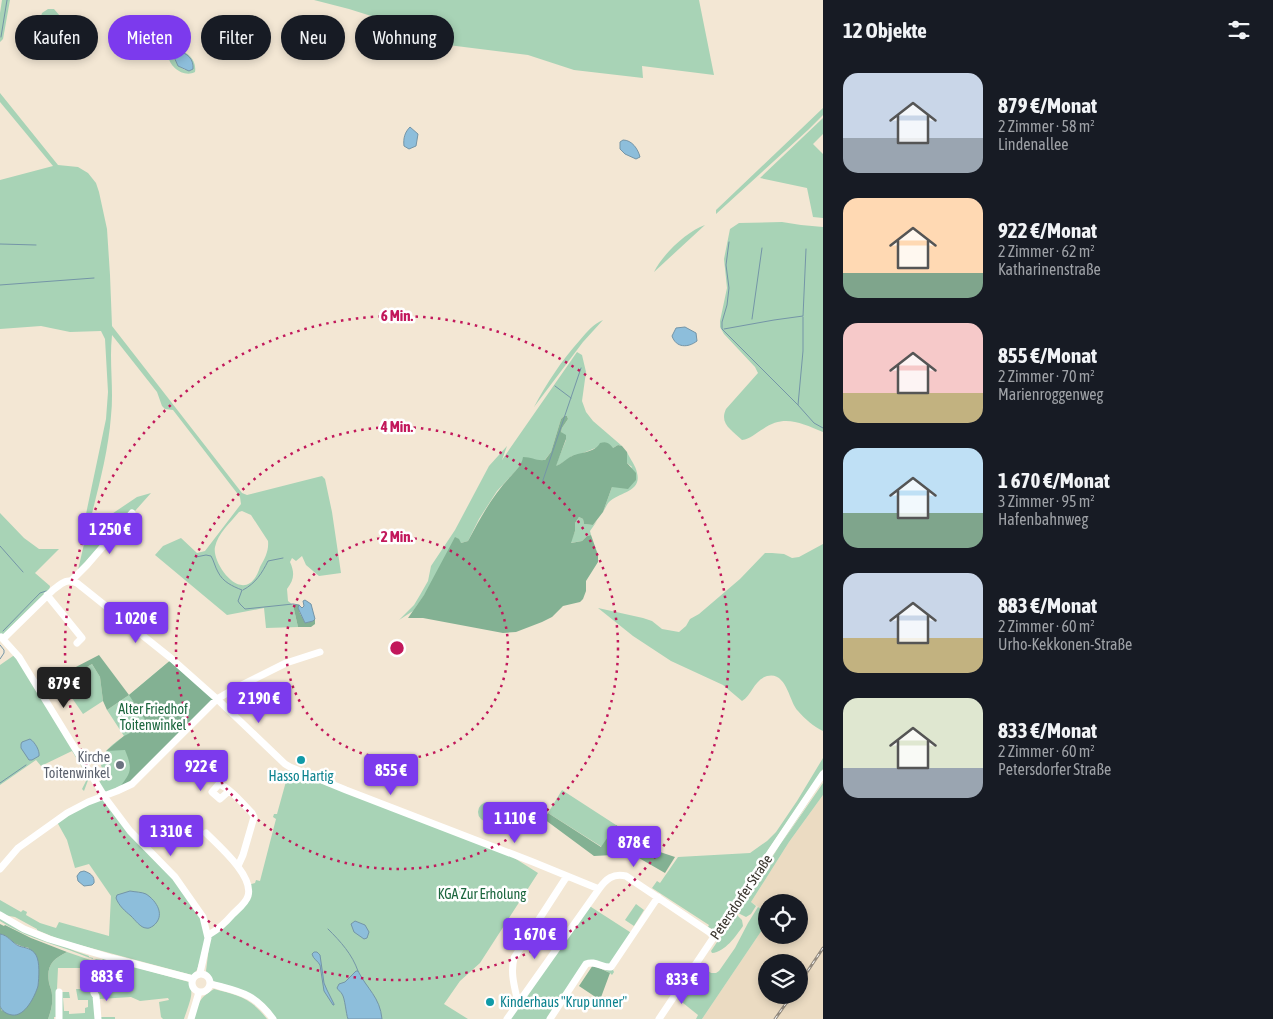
<!DOCTYPE html>
<html lang="de">
<meta charset="utf-8">
<style>
:root{--surface:#171b24;--page:#242831;--text:#f1f3f6;--muted:#9ea1a6;--accent:#7c3aed}
body{margin:0;font-family:"Asap Condensed",sans-serif;background:var(--page);color:var(--text);height:100vh;display:flex;flex-direction:column;font-size:19px;white-space:nowrap}
*{box-sizing:border-box;margin:0}
p{font-size:16px;color:var(--muted)}
.icon{flex:none;width:28px;height:28px;fill:none;stroke:currentColor;stroke-width:2;stroke-linecap:round;stroke-linejoin:round}
.map{position:relative;flex:1;overflow:hidden}
.sheet{display:flex;flex-direction:column;background:var(--surface);width:450px}
.sheet>*{flex:none}
.top-card{position:absolute;left:15px;top:15px;width:475px;height:45px;display:flex;gap:10px}
.tools{position:absolute;left:758px;top:894px;display:grid;gap:10px}
.tools a{display:grid;place-items:center;width:50px;height:50px;border-radius:50%;background:var(--surface);box-shadow:0 2px 8px #0003;font-size:25px}
.price{position:absolute;translate:-50% -42px;padding:0 11px;border-radius:5px;background:var(--accent);color:#fff;font-size:16px;line-height:32px;filter:drop-shadow(0 1px 2px #0008)}
.price::after{content:'';position:absolute;left:50%;top:30px;width:15px;height:11px;margin-left:-8px;background:inherit;clip-path:polygon(0 0,100% 0,50% 100%)}
.price.active{background:#222;color:#fff}
ul{padding:0;list-style:none}
li{display:flex;align-items:center;gap:15px;height:125px;padding:0 20px}
li span{display:grid;place-items:center;flex:none;width:140px;height:100px;border-radius:15px;color:#555}
li>.icon{margin-inline-start:auto}
span .icon{width:60px;height:60px;fill:#fffc;stroke-width:1}
li b{font-size:21px}
h2{display:flex;justify-content:space-between;align-items:center;height:60px;padding:0 20px;font-size:21px}
.pill{padding:0 18px;border-radius:22px;background:var(--surface);box-shadow:0 2px 8px #0003;font-size:18px;line-height:45px}
.pill.active{background:var(--accent);color:#fff}
main{display:flex;flex:1;min-height:0}
.map>svg:first-child{display:block}
</style>
<main>
<div class="map">
<svg width="823" height="1019" viewBox="0 0 823 1019">
<rect width="100%" height="100%" fill="#f3e7d4"/>
<path fill="#ebdbc2" fill-rule="evenodd" d="M823,795V1019H702L766,924V935H799V902H766V912L751,902L789,842ZM766,962H799V995H766Z"/>
<path fill="#a8d3b6" fill-rule="evenodd" d="M2,0H10L3,39L0,42V13Z
M314,0H699L714,75L642,66L643,78L574,70L528,55L440,44L437,30L384,20L349,9Z
M48,9H54L60,16L57,26C50,30 43,32 39,23L42,13Z
M175,50C187,50 197,60 195,72C184,78 169,67 168,55ZM174,57H190L193,65L185,70L178,66Z
M0,93L58,165L78,167L88,173L96,183L99,192L107,229L110,275L112,326L242,493L247,495L322,476L325,479L332,512L341,573L319,576L306,565L302,556L296,561L292,558L290,562C295,573 294,580 287,589L288,601L293,605L298,627L266,628L264,608L227,615L155,555L163,546L181,538L197,553L205,551L241,504L240,497L173,410L165,409L162,406L157,392L112,335C109,362 114,389 111,416C108,455 97,492 88,530L137,497L151,493L135,511L133,510L78,570L87,531L82,533L106,419L108,392L105,339L101,331L70,332L41,326L0,329V180L53,166L0,102ZM242,511L251,515L268,541C269,551 265,558 260,567C258,573 255,580 250,583C234,594 212,561 215,547C218,533 230,523 239,512Z
M823,108V115L808,130L716,214V210Z
M823,118V134L813,144L823,154V218L813,217L807,188L760,178Z
M782,222L801,225L823,227V432C801,423 784,414 763,429C756,433 750,439 742,440C732,430 719,424 726,409L758,373L755,367L724,334L720,327V321L727,288L724,259L730,229L739,223Z
M705,225L654,272C662,255 687,231 705,225Z
M603,320L583,342L534,407C547,383 561,361 580,340C587,332 593,324 603,320Z
M577,352L582,355L586,372L582,401L586,412L593,421L622,446L618,445L613,448L598,447L578,455L572,456L567,460L555,467L566,440L561,432L562,428L568,419L567,416H564L561,419L551,452L544,461L537,460L523,463L497,491L479,519L468,541L461,543L413,611L399,620L414,605L420,595L428,581L431,566L455,530L489,466L507,446L502,460Z
M627,452C630,459 636,466 637,473C642,492 619,492 609,502C607,504 605,509 603,512L612,487L632,467L627,463Z
M0,513L24,538L39,549H59L35,573L50,586L49,592L3,637L0,634Z
M579,517L583,519L584,524L593,525L597,521L590,531L591,535L587,536L582,541L570,543L575,531V523Z
M823,544V731C814,727 805,719 798,711C789,702 787,671 767,676C754,680 752,695 742,701L723,685L671,661L633,636L598,608L643,618L652,621L662,629L679,632L686,626L690,619L699,614L740,579L765,553H772L784,554L792,558L799,557Z
M13,656H16L90,775L84,791L82,789L88,777L72,751L41,766L36,760L0,785V665Z
M172,659L138,778L104,795L96,784L103,779L104,770L101,766C104,749 111,746 124,736L107,710L129,695Z
M92,664L100,677L103,701L83,714L72,698L81,692L71,677Z
M823,758V769L714,930L708,927L709,925L652,888L657,881L660,883L678,857L750,853L767,841L776,832L797,801Z
M290,767L505,852L538,873L480,963L460,981L444,1004L468,1019H276L244,991L212,981L206,971L210,939V934L245,902L248,885L255,883L256,880L260,881L276,819L273,817L274,814H277Z
M823,780L781,844L823,783V795L789,842L751,902L756,906L751,914L746,917L738,913L780,845L737,911V909Z
M562,790L616,825L602,847L548,813Z
M103,799L164,865L203,917L208,934L197,970L192,975L61,940L37,930V929L15,917L4,915L0,912V900L21,912L23,910L27,912L26,915L40,923L56,928L59,922L109,936L111,896L89,864L75,868L67,840L57,822L77,809Z
M478 812a10 10 0 1 1 20 0a10 10 0 1 1-20 0Z
M636,904L644,910L634,926L625,920Z
M588,905L633,934L613,970L614,972L612,975L610,973L589,962L550,1019H507Z
M758,907L766,912V924L702,1019H696L698,1015L678,999C685,987 692,976 703,967L711,973H716L719,971L735,948L748,923Z
M736,914L742,920L743,926C736,936 725,952 712,953L711,951Z
M0,918L75,951L89,956V957L93,958V959L95,960L96,959L102,960L103,959L124,964L189,982C189,984 191,987 191,990C193,996 186,1012 184,1019H163L161,1017L159,1002L169,1000L168,998L140,1001L131,997L99,999L98,1017H115V1019H59V1017H54V1019H48C51,1011 53,1004 52,995C52,991 50,987 49,983C46,965 53,959 67,952L99,963L103,962C91,959 81,954 69,950C43,941 24,936 0,921ZM58,968H92V979H82L81,989H76L78,1000H88V1007L85,1008V1013L69,1014V1011H64L63,998H70L69,992H59L57,989Z
M214,989C238,995 251,998 267,1019H194C199,1002 198,999 214,989Z"/>
<path fill="#83b193" d="M564,416H567L568,419L562,428L561,432L566,435V439L556,466C561,464 565,460 570,457C579,452 595,453 600,443C607,441 609,443 613,448L618,445L622,446L627,452V463L636,473V480L628,489L612,487L603,512L593,525L584,524L583,519L579,517L575,523V531L571,543L582,541L587,536L591,535L598,555V562L586,581V591L583,599L580,602L563,606L552,617L542,622L516,632L503,633L423,618H408L424,595L455,537L459,539L461,543L468,541C481,517 492,496 511,476C517,469 522,465 523,457C532,457 536,461 545,460L551,452L561,419Z
M293,605H299C297,612 303,617 305,623L313,621L315,619V624L311,627H298Z
M99,655L129,695L172,659L217,699L138,778L117,791C130,773 134,772 125,750L106,751L124,736L148,724L129,695L107,710L103,701L100,677L92,664L77,673L74,668Z
M548,813L601,847L616,825L651,849L675,857L665,873L632,854L594,856L544,819Z
M0,924L4,926L5,925L31,938L67,952C53,959 46,965 49,983C50,987 52,991 52,995C53,1004 51,1011 48,1019H0V1006L2,1011L29,948C24,947 20,946 16,944C10,940 7,935 0,934Z
M593,965L610,973L600,1000L579,986Z"/>
<path fill="#8dbedb" stroke="#7495a7" d="M178,51C187,53 194,59 193,69L189,71L178,66L174,57L176,52Z
M410,127L418,134L416,146L409,149L404,146C403,138 405,132 410,127Z
M623,140C632,140 638,149 640,157L636,159L625,154L620,149V142Z
M685,327L696,333L697,341C688,348 676,348 672,336L676,328Z
M305,600L311,604L315,619L313,621L305,623L298,608L299,605L302,608L304,606L303,601Z
M30,739C35,742 40,751 39,756L32,760H29L21,748V744L22,742Z
M84,871C90,873 95,876 94,883L92,885L84,886L78,881L77,876L80,872Z
M130,891C135,892 142,892 146,894C157,901 166,916 153,926C151,927 149,929 146,928C141,928 135,920 131,916C125,911 119,906 116,898L117,895Z
M355,921L365,925L369,932L367,938L364,939L354,932L351,924Z
M0,934C8,935 12,943 19,946C25,948 32,948 36,955C40,962 39,977 38,986C35,996 25,1017 12,1015C6,1014 2,1011 0,1006Z
M314,952H317L320,955L324,983L327,990L334,1004V1005H333L324,991L320,965C318,961 313,959 312,954Z
M356,971H358C367,989 380,997 382,1019H348C346,1014 345,998 342,994C341,992 338,990 337,988L339,984L345,982Z"/>
<g fill="none" stroke-linecap="round" stroke-linejoin="round">
<path stroke="#7495a7" stroke-width="1" d="M1,37L7,0
M729,242L726,265L729,288L727,305L722,322V329L798,405
M0,244L36,245
M0,285L94,278
M803,317V351L798,405L814,423L823,428
M752,319L762,248
M724,329L774,320L803,316L806,249
M555,386L571,398
M542,483L581,368
M0,546L23,572
M196,557L206,555L211,556C214,561 215,567 218,572C223,582 232,586 242,590L238,601L240,604L245,609L293,604L299,605
M243,590C256,583 262,573 268,561L283,558
M3,631L40,593L46,591
M0,645L4,650V653L0,659
M0,783L26,765
M328,929C341,942 352,954 358,971"/>
<path stroke="#fff" stroke-width="7" d="M71,581L87,565L132,513
M47,595L82,638L77,643
M1,637L19,657L106,799L130,831L175,877L203,917L208,938L200,973
M3,639L53,590C62,583 66,578 77,583L172,659L217,699L285,764L290,767L346,790L533,862L599,889C606,879 613,873 626,876L715,936
M229,791L220,799L212,792L219,784C230,788 243,804 252,813L254,817L243,855L238,866
M206,833C219,846 254,876 248,896C246,903 238,909 233,914C226,922 219,929 210,934H208
M0,869L18,848L67,813L88,802L117,791L132,784L217,699L234,689L286,663L320,652
M0,915L24,929L49,939L112,958L193,979
M192 983a9 9 0 1 1 18 0a9 9 0 1 1-18 0Z
M211,984C240,992 254,993 273,1019
M94,993L96,996L98,1019
M518,1003C515,988 510,974 514,958L567,876
M59,1019V992
M191,1019L199,992
M507,1019L599,889
M550,1019L586,964C595,960 602,968 611,967L658,897
M659,1019L823,774"/>
<g stroke="#938a7e" stroke-width="3">
<path id="rail" d="M799,984L823,948
M775,1019L792,995"/>
</g>
<use href="#rail" stroke="#fff" stroke-width="1" stroke-dasharray="4" stroke-linecap="butt"/>
</g>
<g fill="none" stroke="#c2185b" stroke-width="2.5" stroke-dasharray="2.5 5">
<circle cx="397" cy="648" r="111"/>
<circle cx="397" cy="648" r="221"/>
<circle cx="397" cy="648" r="332"/>
</g>
<g fill="#0f9aa8" stroke="#fff" stroke-width="2">
<circle cx="301" cy="760" r="5"/>
<circle cx="490" cy="1002" r="5"/>
</g>
<circle fill="#6b7280" stroke="#fff" stroke-width="2" cx="120" cy="765" r="5"/>
<g text-anchor="middle" stroke-width="5" stroke-linejoin="round" paint-order="stroke">
<g font-size="14" fill="#1c663e" stroke="#fff">
<text x="153" y="714">Alter Friedhof<tspan x="153" dy="16">Toitenwinkel</tspan></text>
<text x="482" y="899">KGA Zur Erholung</text>
</g>
<g font-size="14" fill="#5b616d" stroke="#fff" text-anchor="end">
<text x="110" y="762">Kirche<tspan x="110" dy="16">Toitenwinkel</tspan></text>
</g>
<g font-size="14" fill="#0d838f" stroke="#fff">
<text x="301" y="781">Hasso Hartig</text>
<text x="500" y="1007" text-anchor="start">Kinderhaus "Krup unner"</text>
</g>
<g font-size="14" fill="#39342d" stroke="#fff">
<text transform="translate(741 897) rotate(-56)" y="5">Petersdorfer Straße</text>
</g>
</g>
<circle cx="397" cy="648" r="8" fill="#c2185b" stroke="#fff" stroke-width="2.5"/>
<g font-size="15" text-anchor="middle" font-weight="bold" fill="#c2185b" stroke="#fff" stroke-width="5" stroke-linejoin="round" paint-order="stroke">
<text x="397" y="321">6 Min.</text>
<text x="397" y="432">4 Min.</text>
<text x="397" y="542">2 Min.</text>
</g>
</svg>
<div class="tools">
<a><svg class="icon" aria-label="locate" viewBox="0 0 24 24"><circle cx="12" cy="12" r="6"/><path d="M12 2v4M12 18v4M2 12h4M18 12h4"/></svg></a>
<a><svg class="icon" aria-label="layers" viewBox="0 0 24 24"><path d="M12 4l9 5-9 5-9-5zM3 14l9 5 9-5"/></svg></a>
</div>
<b class="price" style="left:110px;top:555px">1 250 €</b>
<b class="price" style="left:136px;top:644px">1 020 €</b>
<b class="price active" style="left:64px;top:709px">879 €</b>
<b class="price" style="left:259px;top:724px">2 190 €</b>
<b class="price" style="left:201px;top:792px">922 €</b>
<b class="price" style="left:391px;top:796px">855 €</b>
<b class="price" style="left:515px;top:844px">1 110 €</b>
<b class="price" style="left:171px;top:857px">1 310 €</b>
<b class="price" style="left:634px;top:868px">878 €</b>
<b class="price" style="left:535px;top:960px">1 670 €</b>
<b class="price" style="left:107px;top:1002px">883 €</b>
<b class="price" style="left:682px;top:1005px">833 €</b>
<div class="top-card">
<a class="pill">Kaufen</a>
<a class="pill active">Mieten</a>
<a class="pill">Filter</a>
<a class="pill">Neu</a>
<a class="pill">Wohnung</a>
</div>
</div>
<section class="sheet">
<h2>12 Objekte<svg class="icon" aria-label="filters" viewBox="0 0 24 24"><path d="M4 7h16M4 17h16"/><circle cx="9" cy="7" r="2"/><circle cx="15" cy="17" r="2"/></svg></h2>
<ul>
<li><span style="background:linear-gradient(#c9d6e8 65%,#9aa5b1 0)"><svg class="icon" aria-label="home" viewBox="0 0 24 24"><path d="M3 11l9-7 9 7M6 9v11h12V9"/></svg></span><div><b>879 €/Monat</b><p>2 Zimmer · 58 m²</p><p>Lindenallee</p></div></li>
<li><span style="background:linear-gradient(#ffd9b3 75%,#7fa58c 0)"><svg class="icon" aria-label="home" viewBox="0 0 24 24"><path d="M3 11l9-7 9 7M6 9v11h12V9"/></svg></span><div><b>922 €/Monat</b><p>2 Zimmer · 62 m²</p><p>Katharinenstraße</p></div></li>
<li><span style="background:linear-gradient(#f6c9c9 70%,#c2b280 0)"><svg class="icon" aria-label="home" viewBox="0 0 24 24"><path d="M3 11l9-7 9 7M6 9v11h12V9"/></svg></span><div><b>855 €/Monat</b><p>2 Zimmer · 70 m²</p><p>Marienroggenweg</p></div></li>
<li><span style="background:linear-gradient(#bfe0f5 65%,#7fa58c 0)"><svg class="icon" aria-label="home" viewBox="0 0 24 24"><path d="M3 11l9-7 9 7M6 9v11h12V9"/></svg></span><div><b>1 670 €/Monat</b><p>3 Zimmer · 95 m²</p><p>Hafenbahnweg</p></div></li>
<li><span style="background:linear-gradient(#c9d6e8 65%,#c2b280 0)"><svg class="icon" aria-label="home" viewBox="0 0 24 24"><path d="M3 11l9-7 9 7M6 9v11h12V9"/></svg></span><div><b>883 €/Monat</b><p>2 Zimmer · 60 m²</p><p>Urho-Kekkonen-Straße</p></div></li>
<li><span style="background:linear-gradient(#dfe7d0 70%,#9aa5b1 0)"><svg class="icon" aria-label="home" viewBox="0 0 24 24"><path d="M3 11l9-7 9 7M6 9v11h12V9"/></svg></span><div><b>833 €/Monat</b><p>2 Zimmer · 60 m²</p><p>Petersdorfer Straße</p></div></li>
</ul>
</section>
</main>
